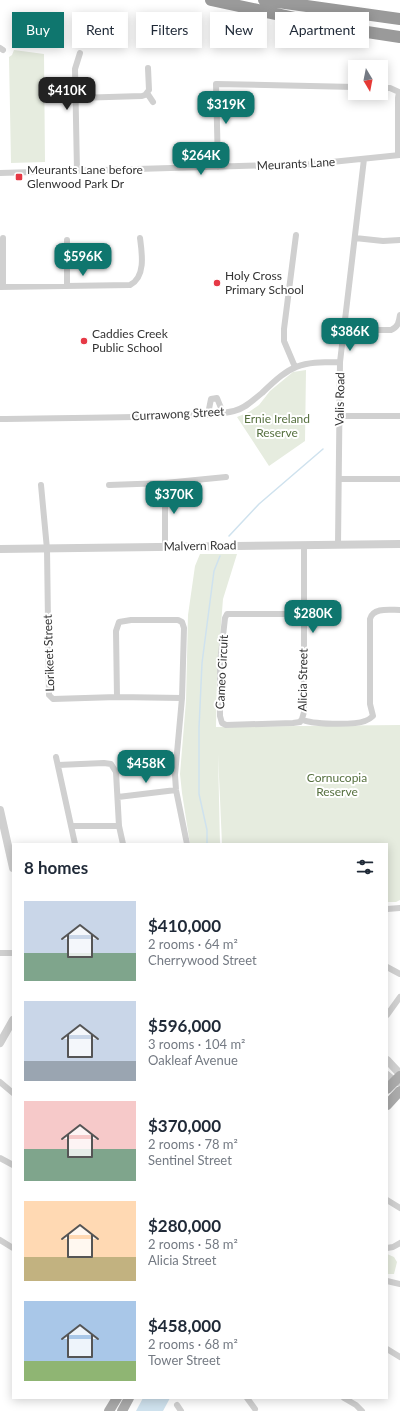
<!DOCTYPE html>
<meta charset="utf-8">
<style>
:root{--surface:#fff;--page:#f6f6f7;--text:#1f2937;--muted:#747a83;--accent:#0f766e}
body{margin:0;font-family:Lato,sans-serif;background:var(--page);color:var(--text);height:100vh;display:flex;flex-direction:column;font-size:15px;white-space:nowrap}
*{box-sizing:border-box;margin:0}
p{font-size:13px;color:var(--muted)}
.icon{flex:none;width:22px;height:22px;fill:none;stroke:currentColor;stroke-width:2;stroke-linecap:round;stroke-linejoin:round}
.map{position:relative;flex:1;overflow:hidden}
.drawer{position:absolute;left:12px;top:843px;width:376px;height:556px;display:flex;flex-direction:column;background:var(--surface);border-radius:0px;box-shadow:0 2px 10px #0003}
.drawer>*{flex:none}
.guide{position:absolute;left:12px;top:12px;width:376px;height:36px;display:flex;gap:8px}
.needle{width:26px;rotate:170deg}
.buttons{position:absolute;left:348px;top:60px;display:grid;gap:8px}
.buttons a{display:grid;place-items:center;width:40px;height:40px;border-radius:0px;background:var(--surface);box-shadow:0 2px 10px #0003;font-size:20px}
.price{position:absolute;translate:-50% -34px;padding:0 9px;border-radius:8px;background:var(--accent);color:#fff;font-size:13px;line-height:26px;filter:drop-shadow(0 1px 2px #0008)}
.price::after{content:'';position:absolute;left:50%;top:24px;width:12px;height:9px;margin-left:-6px;background:inherit;clip-path:polygon(0 0,100% 0,50% 100%)}
.price.selected{background:#222;color:#fff}
ul{padding:0;list-style:none}
li{display:flex;align-items:center;gap:12px;height:100px;padding:0 12px}
li span{display:grid;place-items:center;flex:none;width:112px;height:80px;border-radius:0px;color:#555}
li>.icon{margin-inline-start:auto}
span .icon{width:48px;height:48px;fill:#fffc;stroke-width:1}
li b{font-size:17px}
h2{display:flex;justify-content:space-between;align-items:center;height:48px;padding:0 12px;font-size:17px}
.pill{padding:0 14px;border-radius:0px;background:var(--surface);box-shadow:0 2px 10px #0003;font-size:14px;line-height:36px}
.pill.selected{background:var(--accent);color:#fff}
.map>svg:first-child{display:block}
</style>
<div class="map">
<svg width="400" height="1411" viewBox="0 0 400 1411">
<rect width="100%" height="100%" fill="#fff"/>
<path fill="#e6ecdf" d="M14,50L44,54L45,162L11,163L9,57L12,55Z
M306,370L305,441L269,466L237,417L249,412L259,405L270,391L293,372Z
M200,554H237L223,599L217,675L216,727L400,725V900L396,902H387V844H222L218,754L220,844H190L182,793L180,774L186,701L188,615L195,566Z
M387,1254L394,1257L397,1262L394,1274H387Z"/>
<path fill="#cfe2ee" d="M143,1398H170L163,1411H136Z"/>
<g fill="none" stroke-linecap="round" stroke-linejoin="round">
<path stroke="#cfe2ee" stroke-width="1.5" d="M229,536L259,504L323,449
M207,844V830L199,794V728L202,663L214,571L220,556"/>
<path stroke="#d0d0d0" stroke-width="6" d="M0,48L3,50
M381,88H390L399,92L398,98V155
M147,93L153,102
M76,98L142,96L145,95L149,90L148,68
M218,167L216,84L355,87
M77,171L75,69L80,53
M0,173L312,164L400,155
M3,238V287
M355,238L383,241L400,240
M67,240V286
M0,287L130,285C146,277 142,253 140,238
M344,330H391C398,327 399,322 400,315
M295,367L284,341V329L296,235
M208,414L211,399L217,398L223,413
M339,416H400
M0,419C56,418 112,418 167,416C189,415 213,416 234,411C246,408 253,400 262,393C292,364 299,362 340,362
M339,479H400
M41,485L47,549L49,695L53,699L117,697L182,698
M109,485L165,483L226,477
M338,545L340,362L364,159
M165,547V483
M117,697L116,631L119,622L131,620H178L182,622L184,628L182,698L175,775L176,790L187,844
M302,719L300,722L293,723L226,725L222,723L220,716V663L225,618L227,614H303
M302,719C310,725 355,725 365,721C368,720 371,718 373,716L370,704V619C373,607 390,610 400,610
M302,719L304,712V545
M56,757L75,844
M58,765L104,763L111,764L116,772L119,826L123,844
M118,797L176,790
M71,826H119
M387,909L400,908
M0,953H13
M387,967L400,974
M387,1015L400,997
M0,1082L13,1093
M0,1158L13,1165
M387,1200L400,1208
M0,1240L13,1248
M387,1248L393,1247L400,1243
M387,1281L400,1284
M387,1349L400,1357
M247,1398L255,1409
M344,1398L356,1405L362,1411
M177,1405L181,1411"/>
<path stroke="#d0d0d0" stroke-width="8" d="M0,549L400,544
M0,810L13,868
M0,1043L13,1020
M387,1060L400,1074
M387,1075L394,1081L399,1082"/>
<path stroke="#ababab" stroke-width="10" d="M387,1089L400,1076
M387,1105L400,1091
M109,1411L117,1398
M122,1411L129,1398"/>
<path stroke="#9a9a9a" stroke-width="12" d="M211,0L341,28L400,37
M264,0L400,19"/>
</g>
<g fill="#e63946" stroke="#fff" stroke-width="1.5">
<rect x="15" y="173" width="8" height="8" rx="2"/>
<circle cx="217" cy="283" r="4"/>
<circle cx="84" cy="341" r="4"/>
</g>
<g text-anchor="middle" stroke-width="4" stroke-linejoin="round" paint-order="stroke">
<g font-size="12" fill="#333" stroke="#fff">
<text transform="translate(296 164) rotate(-3)" y="4">Meurants Lane</text>
<text transform="translate(340 399) rotate(-89)" y="4">Valis Road</text>
<text transform="translate(178 414) rotate(-3)" y="4">Currawong Street</text>
<text transform="translate(200 546) rotate(-1)" y="4">Malvern Road</text>
<text transform="translate(49 653) rotate(-92)" y="4">Lorikeet Street</text>
<text transform="translate(222 672) rotate(-87)" y="4">Cameo Circuit</text>
<text transform="translate(303 680) rotate(-89)" y="4">Alicia Street</text>
</g>
<g font-size="12" fill="#333" stroke="#fff" text-anchor="start">
<text x="27" y="174">Meurants Lane before<tspan x="27" dy="14">Glenwood Park Dr</tspan></text>
<text x="225" y="280">Holy Cross<tspan x="225" dy="14">Primary School</tspan></text>
<text x="92" y="338">Caddies Creek<tspan x="92" dy="14">Public School</tspan></text>
</g>
<g font-size="12" fill="#56703f" stroke="#fff">
<text x="277" y="423">Ernie Ireland<tspan x="277" dy="14">Reserve</tspan></text>
<text x="337" y="782">Cornucopia<tspan x="337" dy="14">Reserve</tspan></text>
</g>
</g>
</svg>
<div class="buttons">
<a><svg class="needle" viewBox="-14 -14 28 28"><path d="M0-13l5 13h-10z" fill="#e53935"/><path d="M0 13l5-13h-10z" fill="#747a83"/></svg></a>
</div>
<b class="price selected" style="left:67px;top:111px">$410K</b>
<b class="price" style="left:226px;top:125px">$319K</b>
<b class="price" style="left:201px;top:176px">$264K</b>
<b class="price" style="left:83px;top:277px">$596K</b>
<b class="price" style="left:350px;top:352px">$386K</b>
<b class="price" style="left:174px;top:515px">$370K</b>
<b class="price" style="left:313px;top:634px">$280K</b>
<b class="price" style="left:146px;top:784px">$458K</b>
<div class="guide">
<a class="pill selected">Buy</a>
<a class="pill">Rent</a>
<a class="pill">Filters</a>
<a class="pill">New</a>
<a class="pill">Apartment</a>
</div>
<section class="drawer">
<h2>8 homes<svg class="icon" aria-label="filters" viewBox="0 0 24 24"><path d="M4 7h16M4 17h16"/><circle cx="9" cy="7" r="2"/><circle cx="15" cy="17" r="2"/></svg></h2>
<ul>
<li><span style="background:linear-gradient(#c9d6e8 65%,#7fa58c 0)"><svg class="icon" aria-label="home" viewBox="0 0 24 24"><path d="M3 11l9-7 9 7M6 9v11h12V9"/></svg></span><div><b>$410,000</b><p>2 rooms · 64 m²</p><p>Cherrywood Street</p></div></li>
<li><span style="background:linear-gradient(#c9d6e8 75%,#9aa5b1 0)"><svg class="icon" aria-label="home" viewBox="0 0 24 24"><path d="M3 11l9-7 9 7M6 9v11h12V9"/></svg></span><div><b>$596,000</b><p>3 rooms · 104 m²</p><p>Oakleaf Avenue</p></div></li>
<li><span style="background:linear-gradient(#f6c9c9 60%,#7fa58c 0)"><svg class="icon" aria-label="home" viewBox="0 0 24 24"><path d="M3 11l9-7 9 7M6 9v11h12V9"/></svg></span><div><b>$370,000</b><p>2 rooms · 78 m²</p><p>Sentinel Street</p></div></li>
<li><span style="background:linear-gradient(#ffd9b3 70%,#c2b280 0)"><svg class="icon" aria-label="home" viewBox="0 0 24 24"><path d="M3 11l9-7 9 7M6 9v11h12V9"/></svg></span><div><b>$280,000</b><p>2 rooms · 58 m²</p><p>Alicia Street</p></div></li>
<li><span style="background:linear-gradient(#a9c7e8 75%,#8fb573 0)"><svg class="icon" aria-label="home" viewBox="0 0 24 24"><path d="M3 11l9-7 9 7M6 9v11h12V9"/></svg></span><div><b>$458,000</b><p>2 rooms · 68 m²</p><p>Tower Street</p></div></li>
</ul>
</section>
</div>
